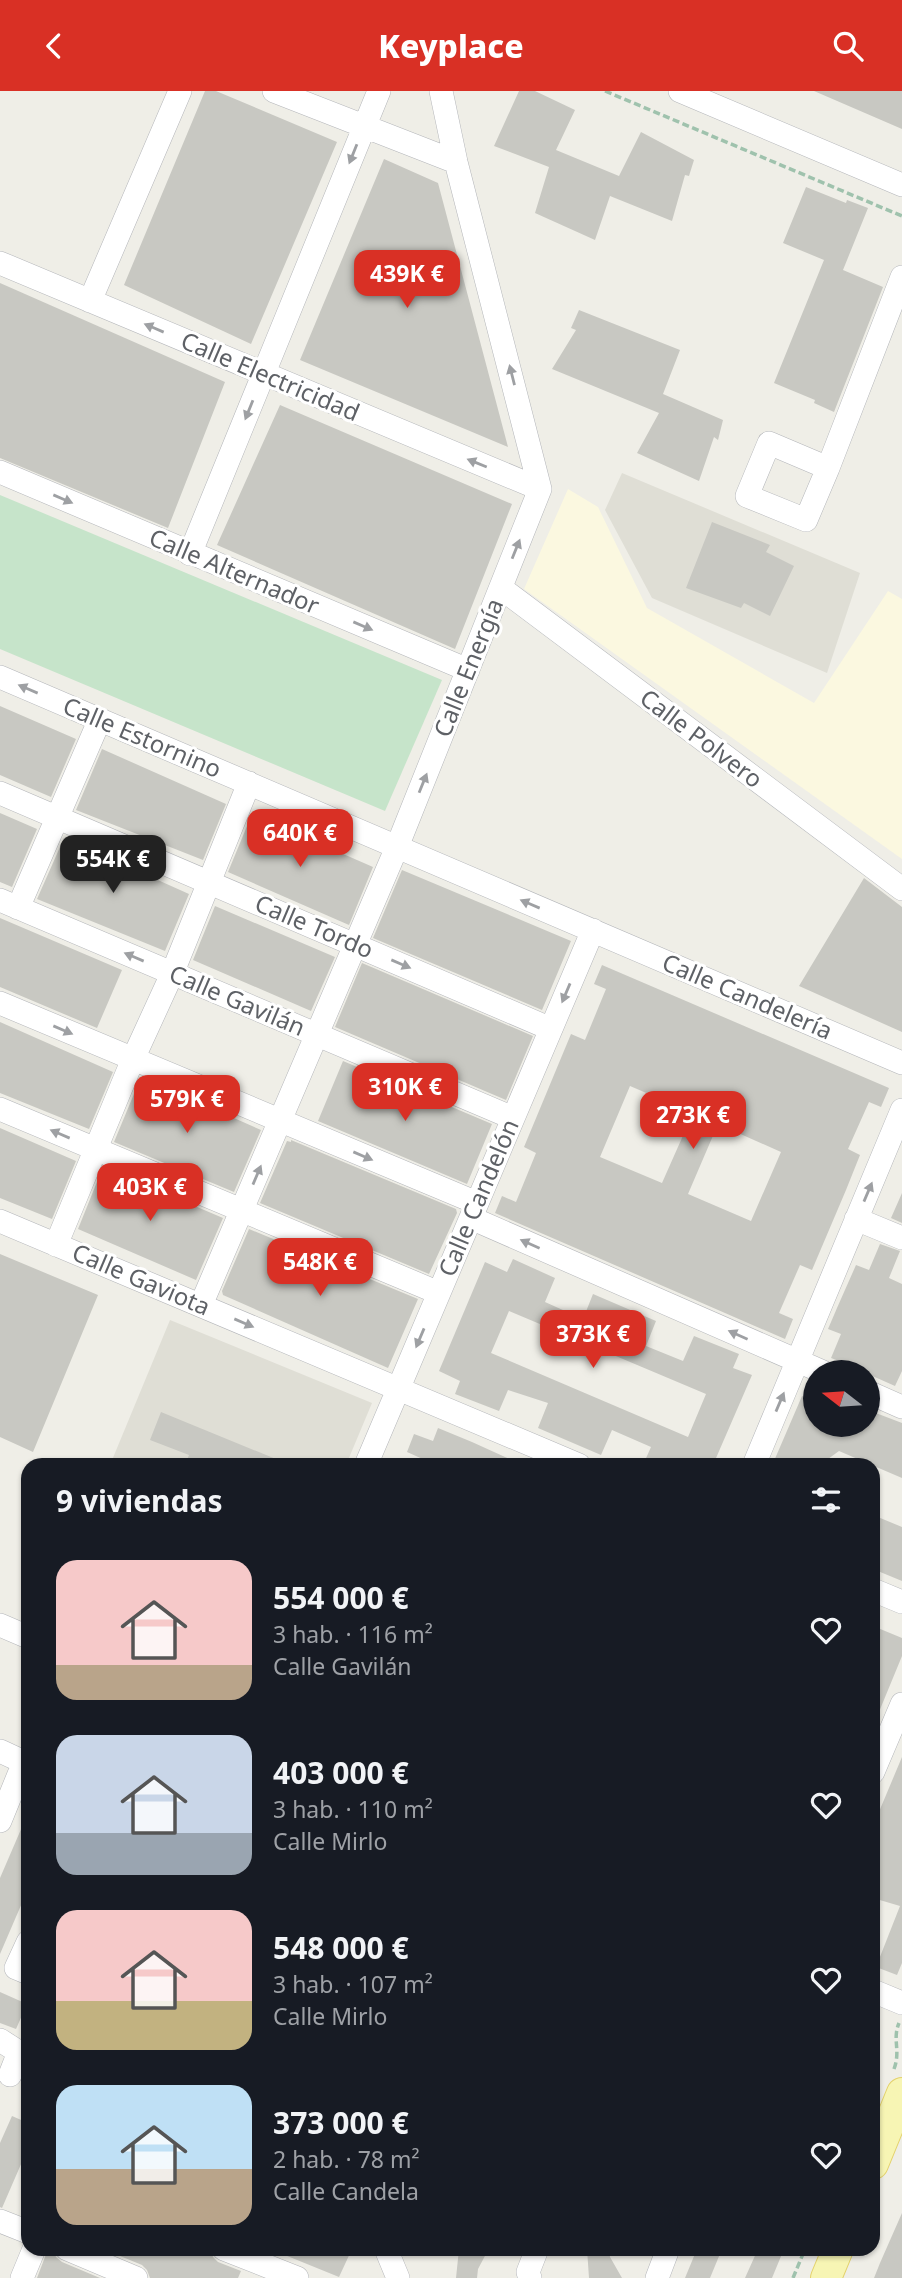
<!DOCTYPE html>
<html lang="es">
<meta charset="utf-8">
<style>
:root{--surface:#171b24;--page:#242831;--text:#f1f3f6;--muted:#9ea1a6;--accent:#d93025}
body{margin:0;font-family:"Noto Sans",sans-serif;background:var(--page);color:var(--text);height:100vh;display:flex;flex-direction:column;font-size:26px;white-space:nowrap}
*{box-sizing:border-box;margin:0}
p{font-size:23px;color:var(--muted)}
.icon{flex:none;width:38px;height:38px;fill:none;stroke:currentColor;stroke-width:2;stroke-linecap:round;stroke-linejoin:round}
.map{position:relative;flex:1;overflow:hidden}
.side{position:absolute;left:21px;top:1367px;width:859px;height:798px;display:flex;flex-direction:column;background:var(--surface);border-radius:21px;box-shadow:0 2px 5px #0004}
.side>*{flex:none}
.needle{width:46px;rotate:287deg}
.tools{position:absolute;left:803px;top:1269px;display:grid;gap:14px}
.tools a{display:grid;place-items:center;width:77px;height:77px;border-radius:50%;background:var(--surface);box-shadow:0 2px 5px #0004;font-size:35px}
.price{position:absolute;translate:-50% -60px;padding:0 16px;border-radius:14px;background:var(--accent);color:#fff;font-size:23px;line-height:46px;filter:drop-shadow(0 2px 4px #0008)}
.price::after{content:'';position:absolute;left:50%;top:42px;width:21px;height:16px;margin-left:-10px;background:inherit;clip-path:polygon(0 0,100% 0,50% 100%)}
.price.selected{background:#222;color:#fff}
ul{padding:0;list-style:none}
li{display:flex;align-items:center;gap:21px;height:175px;padding:0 35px}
li span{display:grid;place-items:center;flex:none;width:196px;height:140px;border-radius:21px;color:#555}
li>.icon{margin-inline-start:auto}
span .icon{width:84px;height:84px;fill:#fffc;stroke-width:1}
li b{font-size:30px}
h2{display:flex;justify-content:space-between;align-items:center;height:84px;padding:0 35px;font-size:30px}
header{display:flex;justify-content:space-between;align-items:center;height:91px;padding:0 35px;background:var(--accent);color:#fff;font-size:32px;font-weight:800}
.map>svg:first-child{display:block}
</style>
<header><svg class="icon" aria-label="back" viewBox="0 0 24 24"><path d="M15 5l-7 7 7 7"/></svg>Keyplace<svg class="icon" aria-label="search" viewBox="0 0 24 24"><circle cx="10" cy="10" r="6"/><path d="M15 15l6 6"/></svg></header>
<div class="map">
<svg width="902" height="2187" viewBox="0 0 902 2187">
<rect width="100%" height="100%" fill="#efeee7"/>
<path fill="#fbf8e0" d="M568,398L598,416L647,517L814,612L888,500L902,508V768L524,498Z"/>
<path fill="#dfded5" d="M622,382L860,482L827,582L652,507L605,419Z
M170,1229L372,1312L346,1374H110Z"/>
<path fill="#c6e4ca" d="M0,404L442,589L385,720L0,558Z"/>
<path fill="#c8c8c2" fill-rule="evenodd" d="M205,0H216L337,51L251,253L124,194Z
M519,0H535L575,19L556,59L619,85L641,41L694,69L689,85L685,84L672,130L610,105L595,149L535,122L549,76L494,55Z
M814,0H902V38Z
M384,68L438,92L508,356L300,269Z
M806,96L846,112L847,109L868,117L843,179L883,196L834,321L814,312L815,309L774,292L824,169L783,152Z
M0,192L225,291L168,437L0,367Z
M579,219L680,259L663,303L723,329L718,349L714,346L699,390L637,362L659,322L552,278L576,239L571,237Z
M280,314L512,413L455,558L217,454Z
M712,431L770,454L766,461L794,475L770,525L744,512L741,517L686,497Z
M0,615L76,648L51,706L0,684Z
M102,658L226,713L203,769L76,719Z
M0,722L37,738L12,796L0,791Z
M252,723L373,776L349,834L228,781Z
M64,747L189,803L165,860L37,808Z
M402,779L571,850L542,919L373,847Z
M864,787L902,816V941L799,895Z
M215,815L335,866L311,920L193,869Z
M0,827L122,879L97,937L0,896Z
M362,872L533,945L506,1009L335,936Z
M602,874L889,997L881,1016L869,1011L848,1058L860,1064L846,1099L812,1179L800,1174L779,1222L793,1228L785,1248L495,1122L502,1105L516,1111L536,1062L524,1056L571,943L585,949L606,898L594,893ZM630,995L693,1022L662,1092L600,1066ZM718,1033L781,1061L751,1130L688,1103Z
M0,931L113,981L89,1038L0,1002Z
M343,970L492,1033L467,1093L318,1030Z
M141,986L261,1039L234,1101L114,1051Z
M0,1037L76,1070L52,1128L0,1107Z
M291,1049L456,1118L457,1122L429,1183L260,1112L287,1050L291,1051Z
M103,1076L223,1127L196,1189L78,1138Z
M902,1102V1132L891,1127Z
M249,1138L418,1208L388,1277L223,1204L222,1200Z
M880,1153L900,1160L889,1187L902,1193V1280L895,1295L868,1283V1281L831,1267L841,1243L828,1238L837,1217L856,1174L869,1179Z
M0,1163L98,1204L33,1361L0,1346Z
M513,1168L555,1187L545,1211L583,1228L593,1203L656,1230L646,1255L683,1270L694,1245L739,1263L733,1277L752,1284L713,1374H643L651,1356L612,1339L601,1364L538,1337L548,1312L508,1299L499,1320L455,1303L460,1290L439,1280L466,1216L485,1171L507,1181ZM509,1220L706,1303L688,1346L491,1262Z
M802,1305L816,1311V1334H868V1319L902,1332V1387L839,1360L828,1368L825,1374H784L774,1370Z
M161,1321L288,1373V1374H185L189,1364L150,1349Z
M438,1337L472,1351L523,1374H423L425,1369L407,1361L414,1343L433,1350Z
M873,1424L902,1436V1490L873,1478Z
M873,1535L902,1547V1565L874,1633Z
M902,1666V1872L897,1884L876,1876L900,1815L873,1807V1735Z
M28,1722V1798L0,1863V1787Z
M0,1901L27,1913L16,1938L0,1932Z
M12,2025L28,2032V2057L2,2117L0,2116V2052Z
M902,2122V2187H874L880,2172Z
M48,2158H53L56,2166L62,2171L100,2187H37Z
M103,2158H210L213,2166L218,2171L241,2180L238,2187H150L147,2179L142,2174Z
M270,2158H352L339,2186Z
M459,2158H473L486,2163L478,2178L477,2187H456Z
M587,2158H609L610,2166L622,2187H589Z
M697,2158H722L710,2187H685Z
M758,2158H784L772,2187H745Z"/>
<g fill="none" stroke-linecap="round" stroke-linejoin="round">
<g stroke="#b4b6ba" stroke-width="24">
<path id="minor" d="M274,0L456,71
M441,0L456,71L540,398
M680,0L902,94
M0,172L540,398
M90,210L180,0
M769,352L828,377L806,429L747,405Z
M828,377L902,186
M0,381L468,579
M190,463L379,0
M501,497L902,798
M0,586L902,972
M0,702L551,938
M0,809L513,1027
M18,817L100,628
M0,912L477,1112
M0,1018L439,1202
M471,1127L823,1281
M856,1128L902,1147
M0,1130L579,1374
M56,1154L133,968L172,883L249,692
M201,1214L397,756L540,398
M868,1301L902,1316
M366,1374L593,839
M754,1374L902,1019
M873,1499L902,1511
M0,1534L28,1546
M0,1660L28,1673
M873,1681L902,1613
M0,1730L24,1671
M28,1851L16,1877L28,1882
M873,1900L902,1912
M0,1949L28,1967
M10,1984L19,1961
M0,2130L28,2141
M67,2158L136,2187
M224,2158L297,2187
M386,2158L398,2187
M22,2187L34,2158
M530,2187L528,2181L537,2158
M657,2187L668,2158"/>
</g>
<g stroke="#e4d26b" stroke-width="32">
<path id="major" d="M873,2073L902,2002
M826,2187L838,2158"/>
</g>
<path stroke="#9fc2ad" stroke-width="3.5" stroke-dasharray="7 3.5" stroke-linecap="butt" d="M605,0L902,125
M894,1978C901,1959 892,1949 899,1932
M793,2187L805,2158"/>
<use href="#minor" stroke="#fff" stroke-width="23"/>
<use href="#major" stroke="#f7f5b4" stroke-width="30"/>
</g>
<defs><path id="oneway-solid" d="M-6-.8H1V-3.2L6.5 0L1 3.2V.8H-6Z" transform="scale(1.75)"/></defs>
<g fill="#9ea0a3">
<use href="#oneway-solid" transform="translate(353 63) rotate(112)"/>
<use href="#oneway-solid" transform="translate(154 237) rotate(-157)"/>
<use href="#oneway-solid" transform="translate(512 284) rotate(-104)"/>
<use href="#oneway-solid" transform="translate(249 319) rotate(112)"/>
<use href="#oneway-solid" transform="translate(477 372) rotate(-158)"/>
<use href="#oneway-solid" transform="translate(63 408) rotate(23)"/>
<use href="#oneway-solid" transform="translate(516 458) rotate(-68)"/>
<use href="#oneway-solid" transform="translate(363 535) rotate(23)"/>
<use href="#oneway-solid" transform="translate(28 598) rotate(-157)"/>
<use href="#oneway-solid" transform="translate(423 692) rotate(-68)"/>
<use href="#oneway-solid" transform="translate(530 813) rotate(-157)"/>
<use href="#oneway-solid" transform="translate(134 866) rotate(-157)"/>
<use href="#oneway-solid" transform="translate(401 873) rotate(23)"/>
<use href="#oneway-solid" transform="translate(566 902) rotate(113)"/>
<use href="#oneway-solid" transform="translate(63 939) rotate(23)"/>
<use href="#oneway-solid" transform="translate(60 1043) rotate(-157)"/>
<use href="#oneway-solid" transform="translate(363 1065) rotate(23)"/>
<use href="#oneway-solid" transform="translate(257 1084) rotate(-67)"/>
<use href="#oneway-solid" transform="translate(868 1101) rotate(-67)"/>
<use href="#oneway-solid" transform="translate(530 1153) rotate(-156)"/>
<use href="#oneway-solid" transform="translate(244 1232) rotate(23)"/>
<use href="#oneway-solid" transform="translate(738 1244) rotate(-156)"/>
<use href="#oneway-solid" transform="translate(420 1247) rotate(113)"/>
<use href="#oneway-solid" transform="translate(780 1311) rotate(-67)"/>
</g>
<g text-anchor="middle" stroke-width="6" stroke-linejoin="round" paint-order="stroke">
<g font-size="24" fill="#5e6166" stroke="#fff">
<text transform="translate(270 286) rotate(23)" y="8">Calle Electricidad</text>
<text transform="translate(234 481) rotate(23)" y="8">Calle Alternador</text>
<text transform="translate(469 577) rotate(-68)" y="8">Calle Energía</text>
<text transform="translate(142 647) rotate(23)" y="8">Calle Estornino</text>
<text transform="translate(701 648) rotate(37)" y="8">Calle Polvero</text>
<text transform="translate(314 836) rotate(23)" y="8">Calle Tordo</text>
<text transform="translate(747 906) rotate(23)" y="8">Calle Candelería</text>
<text transform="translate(237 910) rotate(23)" y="8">Calle Gavilán</text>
<text transform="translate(479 1107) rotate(-67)" y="8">Calle Candelón</text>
<text transform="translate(141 1189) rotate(23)" y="8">Calle Gaviota</text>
</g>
</g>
</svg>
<div class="tools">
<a><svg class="needle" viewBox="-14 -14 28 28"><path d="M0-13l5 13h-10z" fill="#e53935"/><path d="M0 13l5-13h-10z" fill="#9ea1a6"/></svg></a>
</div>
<b class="price" style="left:407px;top:219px">439K €</b>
<b class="price" style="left:300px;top:778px">640K €</b>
<b class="price selected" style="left:113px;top:804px">554K €</b>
<b class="price" style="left:405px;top:1032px">310K €</b>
<b class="price" style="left:187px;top:1044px">579K €</b>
<b class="price" style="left:693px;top:1060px">273K €</b>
<b class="price" style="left:150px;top:1132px">403K €</b>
<b class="price" style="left:320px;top:1207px">548K €</b>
<b class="price" style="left:593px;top:1279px">373K €</b>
<section class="side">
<h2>9 viviendas<svg class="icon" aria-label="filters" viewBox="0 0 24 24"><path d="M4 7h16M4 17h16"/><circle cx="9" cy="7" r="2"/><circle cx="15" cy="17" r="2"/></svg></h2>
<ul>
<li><span style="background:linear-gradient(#f6c9c9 75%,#b9a48a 0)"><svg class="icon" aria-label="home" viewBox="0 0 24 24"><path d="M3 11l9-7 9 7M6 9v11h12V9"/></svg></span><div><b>554 000 €</b><p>3 hab. · 116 m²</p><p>Calle Gavilán</p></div><svg class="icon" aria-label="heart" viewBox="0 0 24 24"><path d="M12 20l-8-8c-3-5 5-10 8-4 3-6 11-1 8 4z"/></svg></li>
<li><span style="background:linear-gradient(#c9d6e8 70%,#9aa5b1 0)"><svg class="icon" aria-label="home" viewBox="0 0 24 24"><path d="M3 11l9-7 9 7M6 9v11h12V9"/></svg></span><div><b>403 000 €</b><p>3 hab. · 110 m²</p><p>Calle Mirlo</p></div><svg class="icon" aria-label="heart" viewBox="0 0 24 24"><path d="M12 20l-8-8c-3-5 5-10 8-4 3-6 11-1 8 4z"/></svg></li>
<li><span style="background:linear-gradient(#f6c9c9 65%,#c2b280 0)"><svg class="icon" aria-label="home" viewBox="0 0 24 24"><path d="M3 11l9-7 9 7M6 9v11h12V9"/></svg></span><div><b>548 000 €</b><p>3 hab. · 107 m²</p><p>Calle Mirlo</p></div><svg class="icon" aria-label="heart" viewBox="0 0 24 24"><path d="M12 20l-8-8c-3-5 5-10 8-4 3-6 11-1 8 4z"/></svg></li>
<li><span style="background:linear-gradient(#bfe0f5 60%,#b9a48a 0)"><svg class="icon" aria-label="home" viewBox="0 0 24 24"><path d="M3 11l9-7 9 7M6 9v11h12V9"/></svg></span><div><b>373 000 €</b><p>2 hab. · 78 m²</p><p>Calle Candela</p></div><svg class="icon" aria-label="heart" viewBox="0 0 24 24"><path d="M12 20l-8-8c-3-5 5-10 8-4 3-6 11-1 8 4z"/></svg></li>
</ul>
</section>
</div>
